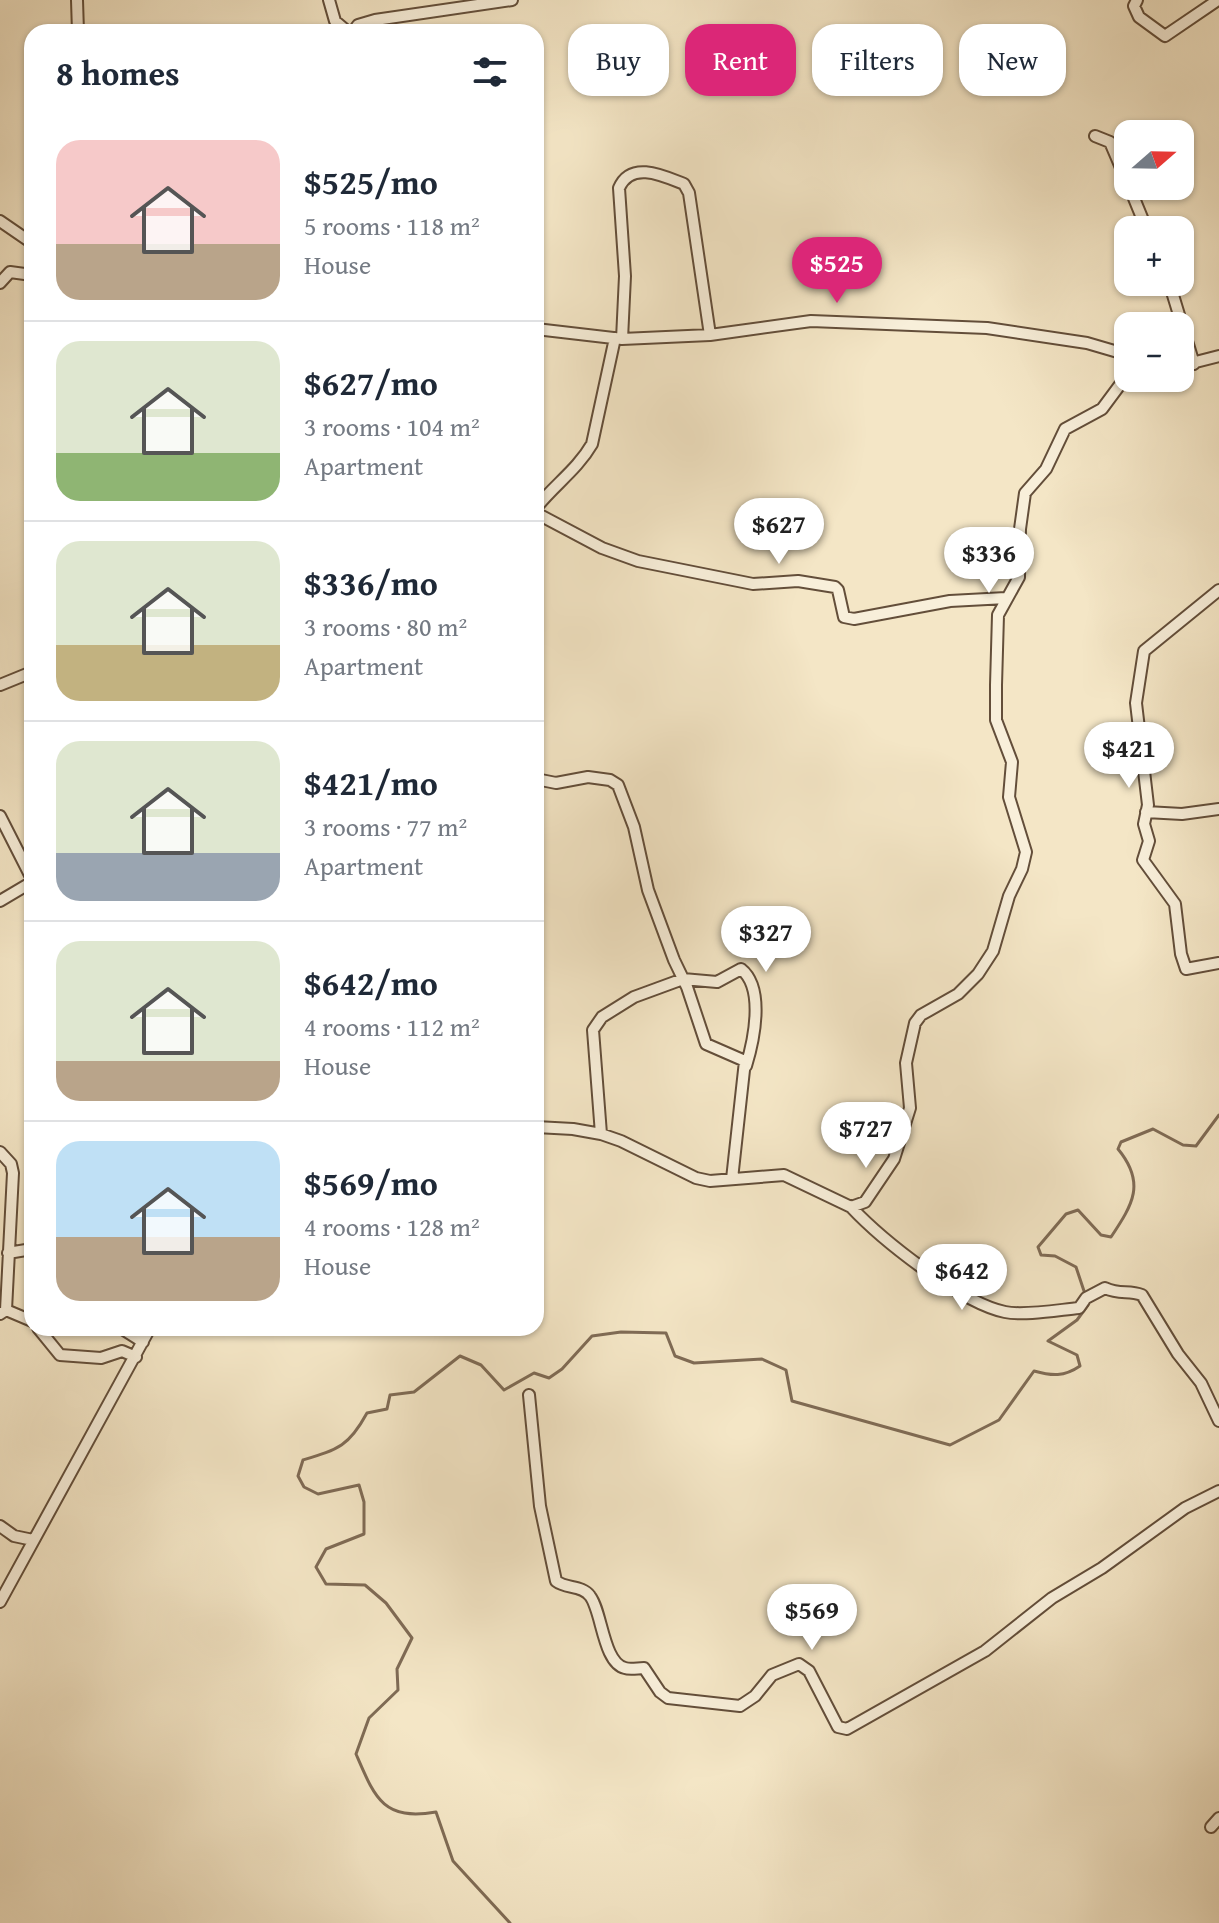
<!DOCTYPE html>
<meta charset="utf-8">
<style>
:root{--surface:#fff;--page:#f6f6f7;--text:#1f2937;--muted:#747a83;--line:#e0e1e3;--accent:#db2777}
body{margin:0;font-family:"Gentium Book Plus",serif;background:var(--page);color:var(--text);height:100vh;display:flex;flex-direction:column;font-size:30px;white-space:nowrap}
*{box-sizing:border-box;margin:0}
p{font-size:26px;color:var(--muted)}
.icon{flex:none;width:44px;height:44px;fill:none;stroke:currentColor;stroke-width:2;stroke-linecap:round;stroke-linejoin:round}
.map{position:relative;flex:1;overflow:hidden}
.side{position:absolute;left:24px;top:24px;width:520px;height:1312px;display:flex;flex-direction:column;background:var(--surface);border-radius:24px;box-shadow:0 2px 6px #0004}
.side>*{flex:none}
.guide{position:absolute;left:568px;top:24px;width:530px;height:72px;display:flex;gap:16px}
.needle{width:52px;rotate:70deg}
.buttons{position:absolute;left:1114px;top:120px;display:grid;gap:16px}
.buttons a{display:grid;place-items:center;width:80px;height:80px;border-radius:16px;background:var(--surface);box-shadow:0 2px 6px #0004;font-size:40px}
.price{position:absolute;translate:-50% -68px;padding:0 18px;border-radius:28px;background:#fff;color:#222;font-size:26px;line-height:52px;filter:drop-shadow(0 2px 4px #0008)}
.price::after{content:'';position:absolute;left:50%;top:48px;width:24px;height:18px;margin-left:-12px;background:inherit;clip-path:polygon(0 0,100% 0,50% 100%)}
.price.current{background:var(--accent);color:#fff}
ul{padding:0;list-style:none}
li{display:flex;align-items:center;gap:24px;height:200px;padding:0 32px}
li+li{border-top:2px solid var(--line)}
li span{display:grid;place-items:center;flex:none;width:224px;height:160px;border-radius:24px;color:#555}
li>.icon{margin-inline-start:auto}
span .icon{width:96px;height:96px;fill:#fffc;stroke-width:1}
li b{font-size:34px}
h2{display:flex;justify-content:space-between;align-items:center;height:96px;padding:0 32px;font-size:34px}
.pill{padding:0 28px;border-radius:24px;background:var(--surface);box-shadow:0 2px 6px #0004;font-size:28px;line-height:72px}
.pill.current{background:var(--accent);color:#fff}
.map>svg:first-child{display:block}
</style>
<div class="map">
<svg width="1219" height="1923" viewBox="0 0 1219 1923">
<rect width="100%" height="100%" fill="#f4e6c6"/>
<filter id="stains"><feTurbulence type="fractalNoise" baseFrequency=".0025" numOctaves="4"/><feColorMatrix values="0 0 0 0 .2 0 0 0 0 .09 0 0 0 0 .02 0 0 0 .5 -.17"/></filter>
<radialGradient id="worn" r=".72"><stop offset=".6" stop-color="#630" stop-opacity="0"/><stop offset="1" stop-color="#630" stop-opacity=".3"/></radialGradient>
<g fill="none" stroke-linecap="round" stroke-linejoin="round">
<path stroke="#7f6b55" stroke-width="3" d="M1085,1294L1076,1267L1055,1256L1041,1255L1038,1247L1066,1214L1078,1210L1101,1235L1111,1237C1133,1204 1146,1183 1118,1149L1121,1142L1153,1129L1183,1145L1196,1146L1219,1115
M510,1923L453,1861L436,1812C383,1821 375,1798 356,1754L369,1718L398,1690L397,1669L412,1638L386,1603L365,1585L326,1584L316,1567L326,1549L364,1534V1502L359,1485L318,1494L304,1487L298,1476L303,1460C339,1449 349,1446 367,1413L387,1409L390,1395L414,1392L460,1356L481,1365L504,1390L534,1373L549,1378L562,1369L592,1336L621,1332L666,1333L675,1356L694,1363L762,1359L786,1370L792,1401L950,1445L999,1420L1034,1371C1052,1376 1064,1377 1080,1366L1077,1355L1048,1341L1077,1320L1088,1305L1087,1301"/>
<g stroke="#634e3a" stroke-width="14">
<path id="minor" d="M77,0L78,32
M329,0L335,21L348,32
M1137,0L1134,6L1139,17L1165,36L1218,0
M353,32L358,25L375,20L512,0
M1095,136L1110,142L1128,184
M1129,186L1147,230
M0,221L32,243
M1169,282L1194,364
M0,283L10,272L32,275
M536,329L622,339L710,335L811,321L987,328L1087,343L1128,355
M622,339L625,276L619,188C631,160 664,176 684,184L689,193L710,335
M1180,366L1219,356
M536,508C554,485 577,470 592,444L615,338
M536,513L602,548L638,561L753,584L798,581L835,587L838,590L844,617L854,619L950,601L1006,598
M1219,590L1144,651L1136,703L1148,805L1144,824L1149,841L1143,860L1175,904L1181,954L1186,969L1219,963
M0,685L32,672
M536,779L556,783L588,777L610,780L618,785L634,827L648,890L674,960L687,987L706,1044L745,1061L732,1179
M1146,812L1182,814L1219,809
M0,816L32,879
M0,901L32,882
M536,1127L573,1129L601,1134L621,1141L696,1178L710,1181L784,1175L851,1207L865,1202L894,1159L910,1108L906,1063L915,1023L921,1015L958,994L978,974L993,951L1009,896L1022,869L1026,852L1009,797L1012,762L996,720V685L998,615L1019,577L1020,529L1025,493L1046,469L1065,429L1102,409L1128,374
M601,1134L593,1030L602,1017L634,997L683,979L717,982L741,969C765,988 754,1040 746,1066
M0,1152L11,1164L13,1173L6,1310
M851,1207C882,1240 961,1303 1005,1312C1024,1316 1058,1310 1079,1308L1086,1298L1105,1288C1120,1295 1128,1290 1142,1295L1178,1354L1201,1383L1219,1421
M8,1253L32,1249
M0,1314L6,1310L32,1321
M38,1328L60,1355L101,1358L122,1351L136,1357
M121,1328L143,1342
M529,1395L540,1506L556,1581C566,1589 582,1585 590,1596C602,1611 603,1663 625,1668C630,1670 638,1668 644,1668L660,1692L668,1698L740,1706L755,1696L772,1675L799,1664L809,1671L838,1727L847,1729L985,1651L1052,1598L1102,1568L1185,1508L1219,1491
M0,1526L14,1536L33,1540
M0,1602L150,1328
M1211,1827L1219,1818"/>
</g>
<use href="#minor" stroke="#f8efda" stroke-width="10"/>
</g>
<rect width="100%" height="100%" filter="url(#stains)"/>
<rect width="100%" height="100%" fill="url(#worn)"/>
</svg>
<div class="buttons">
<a><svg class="needle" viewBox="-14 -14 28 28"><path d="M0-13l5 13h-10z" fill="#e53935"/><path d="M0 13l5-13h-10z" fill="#747a83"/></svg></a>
<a>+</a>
<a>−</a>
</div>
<b class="price current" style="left:837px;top:305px">$525</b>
<b class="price" style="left:779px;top:566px">$627</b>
<b class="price" style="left:989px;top:595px">$336</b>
<b class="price" style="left:1129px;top:790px">$421</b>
<b class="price" style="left:766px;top:974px">$327</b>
<b class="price" style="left:866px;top:1170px">$727</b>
<b class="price" style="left:962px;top:1312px">$642</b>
<b class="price" style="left:812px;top:1652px">$569</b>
<div class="guide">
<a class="pill">Buy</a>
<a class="pill current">Rent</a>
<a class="pill">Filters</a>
<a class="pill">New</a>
</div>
<section class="side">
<h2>8 homes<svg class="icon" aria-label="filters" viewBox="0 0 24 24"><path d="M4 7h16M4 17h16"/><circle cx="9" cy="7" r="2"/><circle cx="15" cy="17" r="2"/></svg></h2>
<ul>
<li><span style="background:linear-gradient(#f6c9c9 65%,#b9a48a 0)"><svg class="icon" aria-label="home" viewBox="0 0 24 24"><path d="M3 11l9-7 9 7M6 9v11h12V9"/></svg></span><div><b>$525/mo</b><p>5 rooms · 118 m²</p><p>House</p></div></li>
<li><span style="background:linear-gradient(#dfe7d0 70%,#8fb573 0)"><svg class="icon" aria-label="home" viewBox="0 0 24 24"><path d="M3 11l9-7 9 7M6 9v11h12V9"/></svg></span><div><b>$627/mo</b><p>3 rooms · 104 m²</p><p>Apartment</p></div></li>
<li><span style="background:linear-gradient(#dfe7d0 65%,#c2b280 0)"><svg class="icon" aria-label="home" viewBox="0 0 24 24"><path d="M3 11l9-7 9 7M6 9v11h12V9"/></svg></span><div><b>$336/mo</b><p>3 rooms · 80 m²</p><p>Apartment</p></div></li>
<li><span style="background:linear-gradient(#dfe7d0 70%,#9aa5b1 0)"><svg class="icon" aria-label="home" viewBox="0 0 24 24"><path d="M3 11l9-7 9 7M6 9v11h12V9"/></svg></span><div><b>$421/mo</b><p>3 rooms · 77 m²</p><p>Apartment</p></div></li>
<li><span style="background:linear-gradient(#dfe7d0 75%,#b9a48a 0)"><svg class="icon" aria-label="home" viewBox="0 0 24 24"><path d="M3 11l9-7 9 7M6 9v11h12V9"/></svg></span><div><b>$642/mo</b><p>4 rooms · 112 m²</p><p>House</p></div></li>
<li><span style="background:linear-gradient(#bfe0f5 60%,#b9a48a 0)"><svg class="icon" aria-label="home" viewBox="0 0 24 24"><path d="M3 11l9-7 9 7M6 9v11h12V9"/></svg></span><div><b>$569/mo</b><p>4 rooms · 128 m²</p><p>House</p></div></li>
</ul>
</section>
</div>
